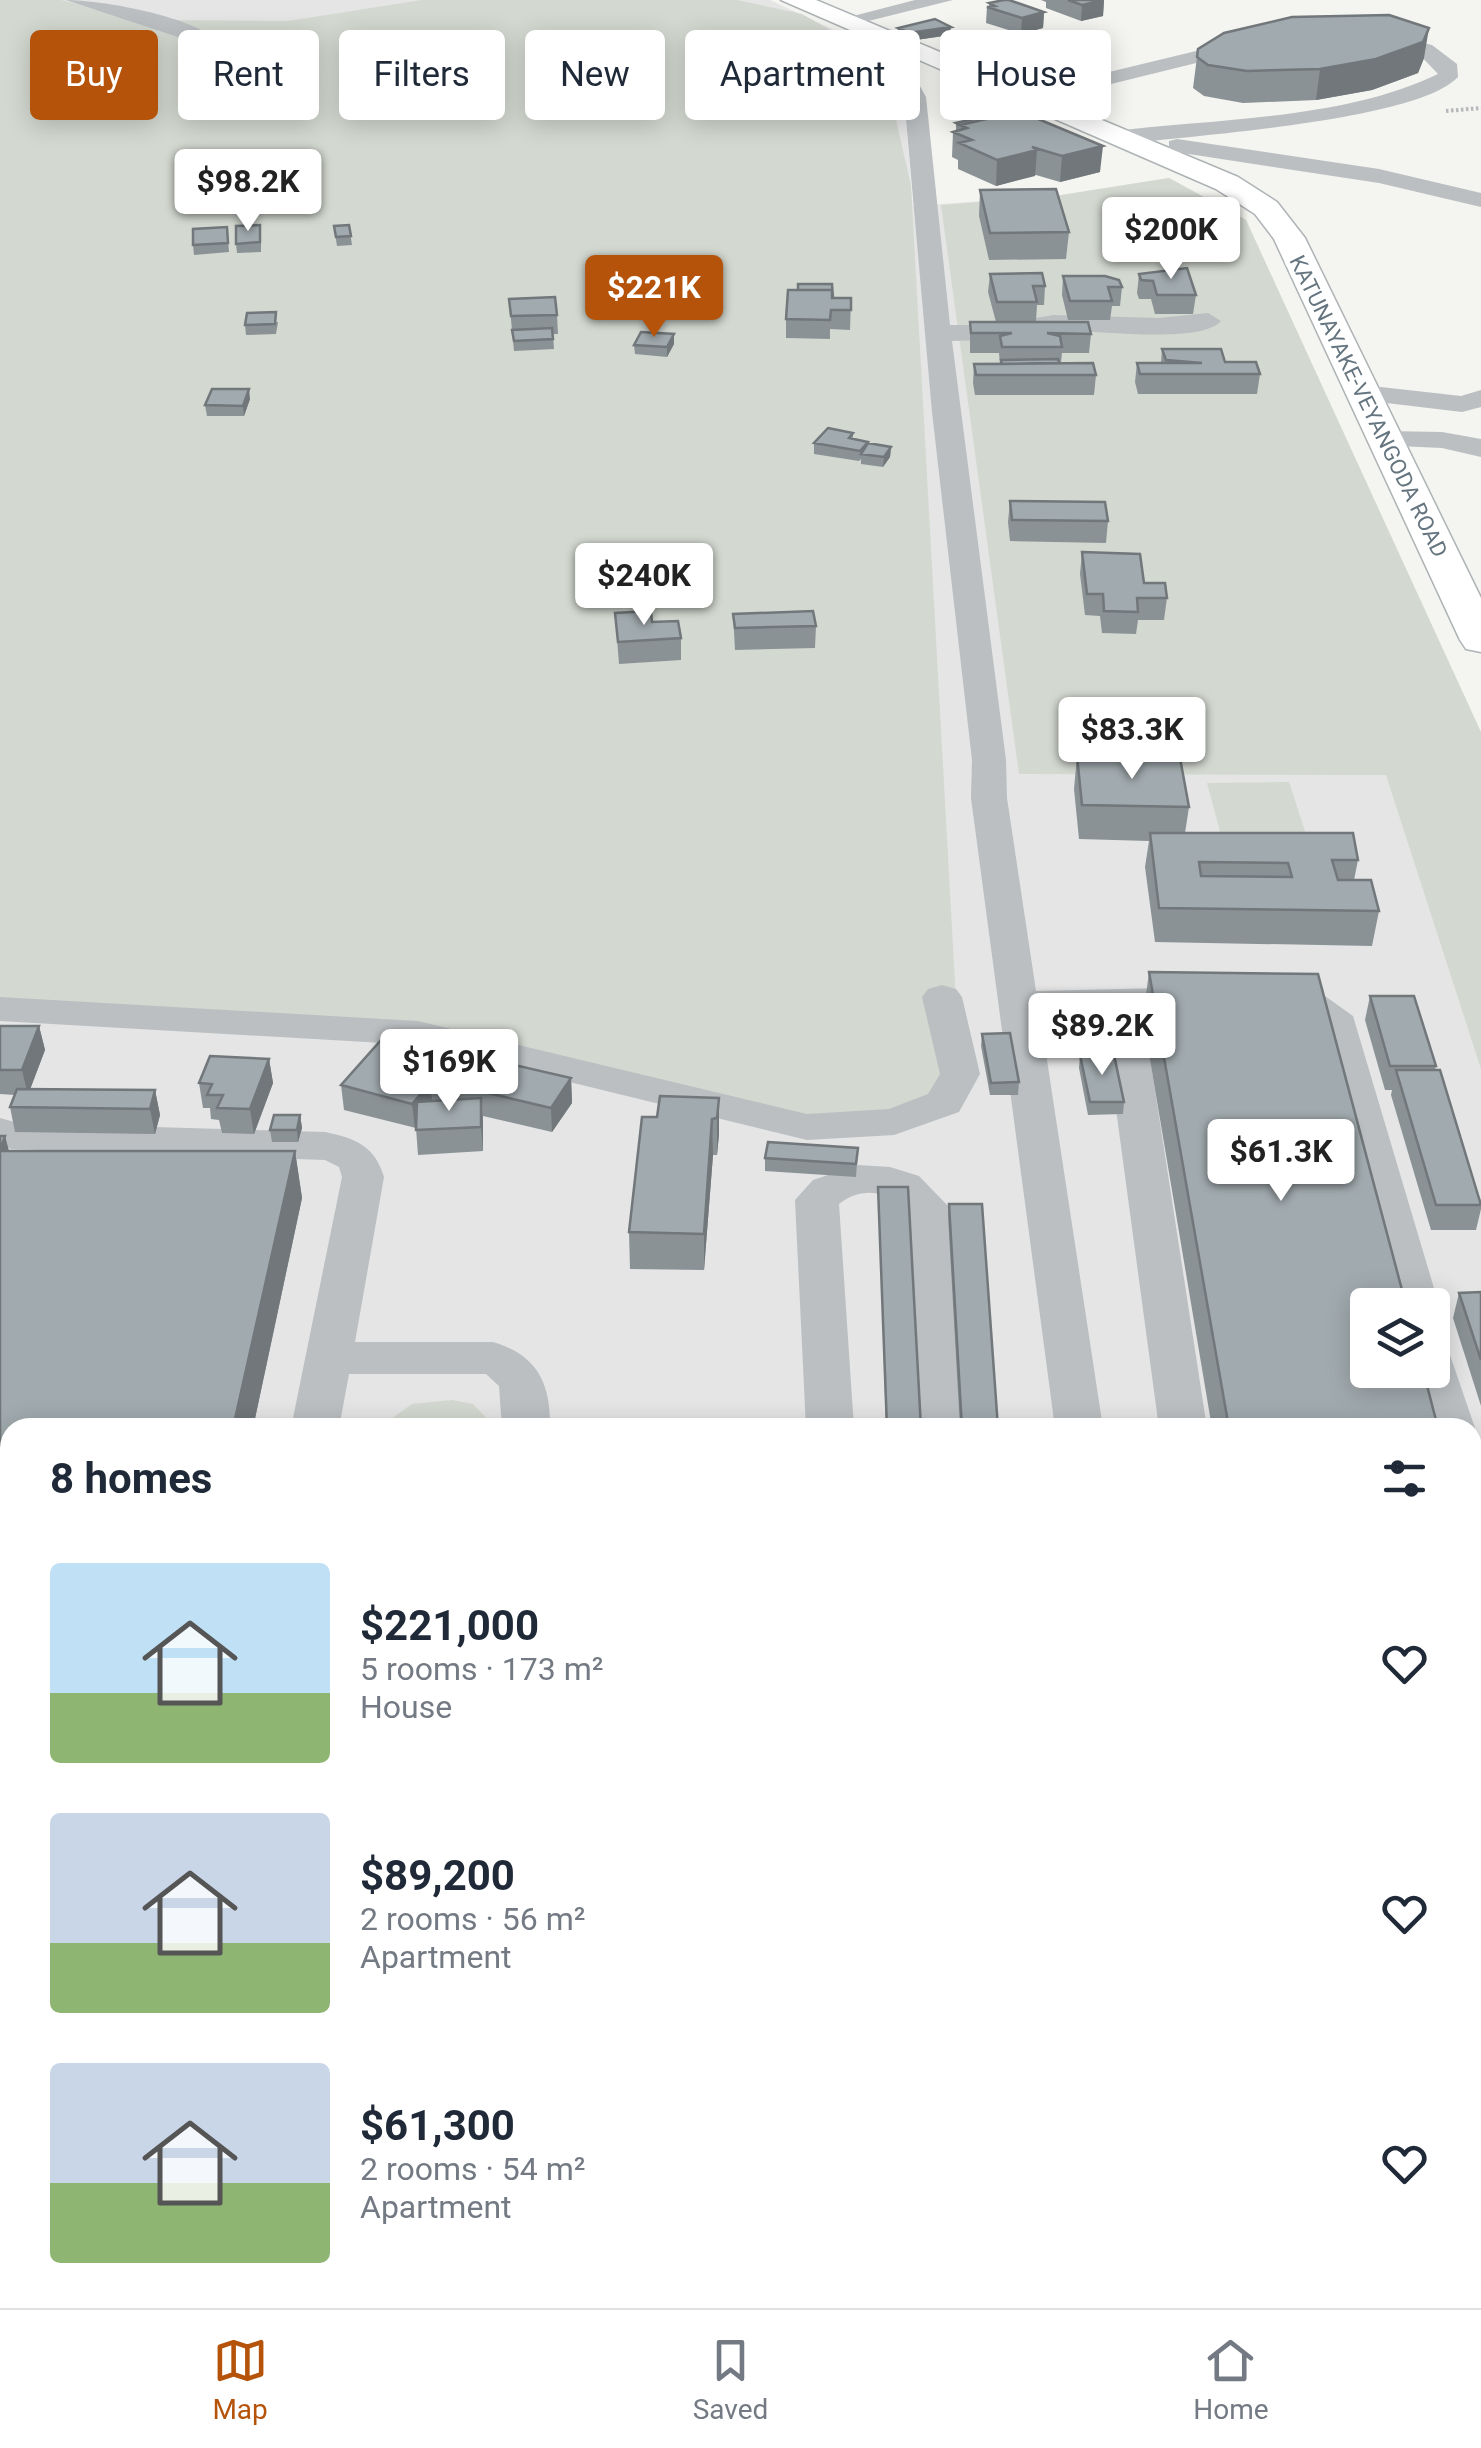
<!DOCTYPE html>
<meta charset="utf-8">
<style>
:root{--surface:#fff;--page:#f6f6f7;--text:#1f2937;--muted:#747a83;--line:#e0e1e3;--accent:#b45309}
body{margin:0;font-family:Roboto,sans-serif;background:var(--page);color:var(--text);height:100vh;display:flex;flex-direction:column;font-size:38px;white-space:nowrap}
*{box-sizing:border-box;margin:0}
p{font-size:32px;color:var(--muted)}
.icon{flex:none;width:55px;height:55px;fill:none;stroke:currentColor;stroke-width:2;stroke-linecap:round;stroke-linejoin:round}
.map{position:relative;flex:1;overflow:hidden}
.side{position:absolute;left:0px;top:1418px;width:1482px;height:892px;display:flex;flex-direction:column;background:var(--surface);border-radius:30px 30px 0 0;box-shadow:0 5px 25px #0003}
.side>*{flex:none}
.top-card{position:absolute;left:30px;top:30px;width:1422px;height:90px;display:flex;gap:20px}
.buttons{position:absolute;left:1350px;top:1288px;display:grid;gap:20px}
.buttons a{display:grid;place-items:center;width:100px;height:100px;border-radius:10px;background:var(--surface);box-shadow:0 5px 25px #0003;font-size:50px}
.price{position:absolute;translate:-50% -85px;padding:0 22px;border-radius:10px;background:#fff;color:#222;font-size:32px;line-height:65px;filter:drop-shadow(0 2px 5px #0008)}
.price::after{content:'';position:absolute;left:50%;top:60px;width:30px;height:22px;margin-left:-15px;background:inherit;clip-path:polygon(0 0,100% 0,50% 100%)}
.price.current{background:var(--accent);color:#fff}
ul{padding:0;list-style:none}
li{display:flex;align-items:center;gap:30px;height:250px;padding:0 50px}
li span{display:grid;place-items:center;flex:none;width:280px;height:200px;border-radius:10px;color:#555}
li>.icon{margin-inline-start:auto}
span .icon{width:120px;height:120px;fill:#fffc;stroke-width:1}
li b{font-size:42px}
h2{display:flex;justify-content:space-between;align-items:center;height:120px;padding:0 50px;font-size:42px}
.pill{padding:0 35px;border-radius:10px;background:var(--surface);box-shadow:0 5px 25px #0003;font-size:35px;line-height:90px}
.pill.current{background:var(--accent);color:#fff}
.menu{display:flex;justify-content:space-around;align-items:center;height:140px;border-top:2px solid var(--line);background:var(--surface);font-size:28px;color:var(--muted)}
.menu a{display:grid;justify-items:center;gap:5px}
.menu .current{color:var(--accent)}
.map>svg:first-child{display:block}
</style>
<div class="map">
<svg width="1481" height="2308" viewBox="0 0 1481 2308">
<rect width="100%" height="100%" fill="#f4f4f0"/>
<path fill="#e4e5e4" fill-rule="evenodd" d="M0,0H770L847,36L870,53L887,80L903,85L913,206L1055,196L1169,178L1246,220L1481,735V2308H0ZM1368,1305H1432V1370H1368ZM10,1428H1472V2300H10Z"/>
<path fill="#d3d8d0" d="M0,0H61L143,20L288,21L422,0H737L802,14L870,53L887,80L911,186L960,1074L944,1103L807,1127L418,1033L0,1009Z
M1169,178L1246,220L1481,732V1069L1386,775L1019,774L941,205L1055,196Z
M1289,782L1313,856L1227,857L1207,783Z
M452,1400L473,1404L495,1427H380L412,1404Z
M0,2205L10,2206V2300H420V2308H0Z
M1473,2259H1481V2308H1272L1271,2300H1472Z"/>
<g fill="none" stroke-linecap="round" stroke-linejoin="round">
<g stroke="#aeb3b6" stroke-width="3">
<path id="major" d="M781,0H816L1238,177L1277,202L1305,238L1481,598V652L1466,649L1460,640L1274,239L1255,214L1216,189Z"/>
</g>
<path stroke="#b5b8ba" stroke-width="4" stroke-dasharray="2.5 2.5" stroke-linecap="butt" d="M1446,111L1481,108"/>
<path fill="#bbbfc2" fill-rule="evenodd" d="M66,0C101,0 191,16 216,40L199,44Z
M915,0H953L844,27L834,21Z
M1370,30L1432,45L1457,64L1458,77C1416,122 1182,136 1114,145L1103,138L1114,131C1216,119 1346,119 1438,74L1418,53L1363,40L1360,36Z
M899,37L909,43L901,52L926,97L950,325H997L1053,315L1159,318L1208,313L1221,321C1199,346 1087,328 1053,331C1018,334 987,341 952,341L1006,760L1007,798L1036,991L1202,987L1216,991L1222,999L1216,1007L1143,1012L1207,1428H1159L1103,1013L1040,1014L1103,1428H1055L971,798L972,760L932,412L904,97L880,51Z
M1250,38L1260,44L1257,48L1026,105L1015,99L1018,94Z
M1177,139L1379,169L1481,193V207L1379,183L1169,151V141Z
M1363,385L1461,396L1481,390V407L1462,412L1353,399L1349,393L1353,387Z
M1385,431L1442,432L1481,439V457L1442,448L1375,445L1371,439Z
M942,985L956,989L962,997L980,1074L959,1112L894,1135L807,1140L418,1045L0,1021V997L418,1021L807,1114L889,1109L928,1094L940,1074L922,997L928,989Z
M1273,985L1318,991L1353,1016L1439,1305L1432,1315V1305H1393L1315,1022L1295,1010L1259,1005L1253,997L1259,989Z
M0,1118L18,1123L325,1132C355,1138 375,1146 384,1177L355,1342H493C537,1355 551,1383 550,1428H502L499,1386L486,1374H349L339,1428H291L342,1177L339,1167L325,1160L12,1149L0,1146Z
M858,1165L890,1167L919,1176L948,1206L965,1428H917L904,1208C884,1190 861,1187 839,1204L854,1428H806L795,1200L813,1180Z
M1432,1348L1449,1352L1475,1428L1472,1432V1428H1427L1410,1370H1432Z
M1472,1485L1481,1487V1552L1472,1549Z
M1481,1615V1657L1472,1658V1617Z
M0,1619H10V1661H0Z
M1472,1753H1481V1799H1472Z
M10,1783V1829L0,1830V1784Z
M434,2300H500V2308H434Z
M1166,2300H1232L1233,2308H1167Z"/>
<use href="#major" fill="#fff" fill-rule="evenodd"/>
</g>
<path fill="#8a9296" d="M1041,0H1104L1103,16L1081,21L1046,8V2Z
M989,3L1044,12L1043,28L1021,34L986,23L987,7H989Z
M898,28L950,35L909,41L897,37Z
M1197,57L1424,58L1418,73L1372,90L1316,100L1243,103L1204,96L1193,88Z
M996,114L1100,172L1060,182L1036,175L996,186L958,169V160L952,157L953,132L956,131V123Z
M980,190L1069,232L1066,259L989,260L979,216Z
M349,225L352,245L337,246L334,226Z
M227,227L229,252L194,255L193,245Z
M261,234V252L237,253L236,244Z
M990,274L1045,286L1044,305H1037L1036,321L996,322L988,292Z
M1139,274L1196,295L1193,314H1155L1151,299H1139L1137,293Z
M1063,276L1122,287L1120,306H1112L1110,320H1068L1062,295Z
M851,298L850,330L830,329V339L786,338V319Z
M509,299L557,315L558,334H553L554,349L514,351Z
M278,322L276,334L246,335L245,325Z
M970,322L1091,334L1089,353H1062L1061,363L1096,375L1094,395H975L973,383L974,364H1000L999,353H970Z
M674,344L667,357L635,354L634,345Z
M1162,349L1225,362L1260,374L1257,394H1138L1135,382L1137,363H1161Z
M250,399L244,416H207L205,405Z
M853,433V439L868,442V444L891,447L890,457L883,467L861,464V459L859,461L814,454V443Z
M1010,501L1108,521L1106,543L1010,541L1008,522Z
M1082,552L1144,583L1167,598L1164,620H1138L1136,634L1102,633L1100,616L1085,615L1080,574Z
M615,613L681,638V660L619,664Z
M733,614L816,626L815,648L735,650Z
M1077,756L1189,807L1185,833L1358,860L1354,880L1379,911L1372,946L1155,942L1145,867L1149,841L1079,839L1074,789Z
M1149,972L1438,1428H1212L1143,1018Z
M1370,996L1436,1066L1435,1070L1481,1202V1209L1476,1230H1431L1391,1095L1392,1090H1385L1365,1020Z
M0,1026H39L45,1050L30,1089L155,1090L160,1115L155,1134L15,1132L10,1107L15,1095L0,1094Z
M982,1034L1019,1082L1018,1095H990L981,1046Z
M414,1048L417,1072L412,1078L424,1081V1078H571L572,1103L552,1132L483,1116V1151L418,1155L416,1128L344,1110L341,1085Z
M1080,1055L1124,1102L1123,1114L1088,1115L1079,1068Z
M269,1059L273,1083L254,1134L222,1133L219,1120L211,1119L210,1108H203L199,1083Z
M719,1098V1134L717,1155H713L704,1270L630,1269L629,1232L657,1117Z
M300,1115L302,1128L298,1142H272L270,1130Z
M0,1136H5L9,1151H295L302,1198L253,1428H10V1571H0Z
M858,1148L856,1177L765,1171V1158Z
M878,1187L921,1428H886Z
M949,1204L998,1428H960L948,1216Z
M1481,1292V1406L1453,1318L1459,1293Z
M0,1896H10V2206L0,2205Z
M1472,1906H1481V2165H1472Z"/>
<path fill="#71777a" d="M1104,0L1103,16L1081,21L1082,5Z
M1044,12L1043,28L1021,34L1022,18Z
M951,27L950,35L909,41V33Z
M1429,28L1424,58L1418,73L1372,90L1316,100L1320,69Z
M1103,146L1100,172L1060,182L1062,156Z
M1037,150L1035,176L996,186L997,160Z
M674,334V344L667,357V347Z
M249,389L250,399L244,416L243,406Z
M891,447L890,457L883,467L884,457Z
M39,1026L45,1050L28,1095L22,1070Z
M414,1048L417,1072L395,1097L392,1073Z
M269,1059L273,1083L254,1134L250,1109Z
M571,1078L572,1103L552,1132L551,1108Z
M430,1083L433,1108L415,1129L412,1104Z
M155,1090L160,1115L155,1134L150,1109Z
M481,1098L483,1123V1151L481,1127Z
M719,1098V1134L717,1155V1118Z
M300,1115L302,1128L298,1142L297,1130Z
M712,1119L713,1155L704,1270V1234Z
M5,1136L17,1184L0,1151Z
M295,1151L302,1198L253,1428H233Z
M3,1670L7,1682L0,1708V1681Z"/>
<path fill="#a1aaae" stroke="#71777a" stroke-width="2.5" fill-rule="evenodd" d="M1004,0H1009L1044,12L1022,18L987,7L995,6L989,3Z
M1068,0H1103L1082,5Z
M1389,15L1429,28L1423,42L1376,59L1320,69L1247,71L1208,65L1197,57L1198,49L1224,33L1292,17Z
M935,19L951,27L909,33L898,28Z
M1019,111L1103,146L1062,156L1032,147L1037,150L997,160L959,143L972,140L953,132L967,128L960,125Z
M996,114L1000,116L960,125L967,128L956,123Z
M1056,189L1069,232L990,233L980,190Z
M260,225V242L236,244V226Z
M349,225L351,236L336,237L334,226Z
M227,227L228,243L193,245V229Z
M1187,268L1196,295H1157L1153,281L1141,280L1139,274Z
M1042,273L1045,286H1033L1037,302H997L990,274Z
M1063,276H1105L1119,280L1122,287H1108L1112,301H1070Z
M798,284H832L833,298H832V290H798Z
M788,290H832V298H851V310H831L830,320L786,319Z
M555,297L557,315L511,316L509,299Z
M276,312L275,324L245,325L247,313Z
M970,322H1088L1091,334L1047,333L1060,336L1062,347H1002L1000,336L1012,333H971Z
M552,328L553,339L514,341L512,330Z
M641,332L674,334L667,347L634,345Z
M1162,349H1221L1225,362H1256L1260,374H1140L1137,363H1202L1166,360Z
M1058,359L1059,363L1002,364L1001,360Z
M1093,363L1096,375H976L974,364Z
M212,389H249L243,406L205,405Z
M828,428L853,433L849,438L868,442L860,451L814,443Z
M868,443L891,447L884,457L861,454Z
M1010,501L1105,502L1108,521L1012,520Z
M1082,552L1140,554L1144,583H1165L1167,598H1137L1138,612L1104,611L1103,594H1087Z
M651,611L652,622L678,621L681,638L618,642L615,613Z
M813,611L816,626L735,628L733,614Z
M1077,756L1180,758L1189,807L1082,805Z
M1150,833H1353L1358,860H1332L1338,880H1371L1379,911L1159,908ZM1199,862L1288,863L1292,877L1201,876Z
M1149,972L1318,974L1406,1305H1368V1370H1423L1438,1428H1229Z
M1370,996H1414L1436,1066H1390Z
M0,1026H39L22,1070H0Z
M1010,1033L1019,1082L991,1083L982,1034Z
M382,1039L414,1048L392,1073L430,1083L412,1104L341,1085Z
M445,1049L571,1078L551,1108L424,1078Z
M1080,1055H1114L1124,1102H1090Z
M210,1056L269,1059L250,1109L217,1108L223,1095H207L212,1084L199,1083Z
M1396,1070H1440L1481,1205H1436Z
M17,1089L155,1090L150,1109L10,1107Z
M660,1096L719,1098L717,1118L712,1119L704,1234L629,1232L642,1117H657Z
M481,1098V1127L416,1130L417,1102Z
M274,1115H300L297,1130H270Z
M0,1136H5L0,1151Z
M768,1142L858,1148L856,1164L765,1158Z
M0,1151H295L233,1428H10V1523H0Z
M878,1187H908L921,1428H887Z
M949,1204H982L998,1428H962Z
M1481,1292V1360L1459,1293Z
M0,1896H10V2160H0Z
M1472,1906H1481V2119H1472Z"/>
<g text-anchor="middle" stroke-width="10" stroke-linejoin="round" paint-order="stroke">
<g font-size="22" fill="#65757f" stroke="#fff">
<text transform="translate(1369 406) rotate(64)" y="8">KATUNAYAKE-VEYANGODA ROAD</text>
</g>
</g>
</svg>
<div class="buttons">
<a><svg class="icon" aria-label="layers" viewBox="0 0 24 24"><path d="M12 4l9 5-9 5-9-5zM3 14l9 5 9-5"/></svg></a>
</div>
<b class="price" style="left:248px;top:234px">$98.2K</b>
<b class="price" style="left:1171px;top:282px">$200K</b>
<b class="price current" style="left:654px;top:340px">$221K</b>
<b class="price" style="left:644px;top:628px">$240K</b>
<b class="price" style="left:1132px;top:782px">$83.3K</b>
<b class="price" style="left:1102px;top:1078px">$89.2K</b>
<b class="price" style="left:449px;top:1114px">$169K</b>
<b class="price" style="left:1281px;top:1204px">$61.3K</b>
<div class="top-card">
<a class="pill current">Buy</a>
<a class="pill">Rent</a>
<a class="pill">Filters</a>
<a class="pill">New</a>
<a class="pill">Apartment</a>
<a class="pill">House</a>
</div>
<section class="side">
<h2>8 homes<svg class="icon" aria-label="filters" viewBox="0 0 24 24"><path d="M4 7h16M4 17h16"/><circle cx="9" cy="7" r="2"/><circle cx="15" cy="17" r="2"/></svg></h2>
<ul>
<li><span style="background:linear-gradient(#bfe0f5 65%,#8fb573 0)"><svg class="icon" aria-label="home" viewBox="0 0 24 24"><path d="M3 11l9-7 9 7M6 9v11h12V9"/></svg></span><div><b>$221,000</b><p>5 rooms · 173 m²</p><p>House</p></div><svg class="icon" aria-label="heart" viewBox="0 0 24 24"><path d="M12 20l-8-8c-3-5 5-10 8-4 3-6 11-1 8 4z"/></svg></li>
<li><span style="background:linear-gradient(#c9d6e8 65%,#8fb573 0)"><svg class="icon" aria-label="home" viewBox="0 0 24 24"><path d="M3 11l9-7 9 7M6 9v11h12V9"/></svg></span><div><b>$89,200</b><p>2 rooms · 56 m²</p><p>Apartment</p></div><svg class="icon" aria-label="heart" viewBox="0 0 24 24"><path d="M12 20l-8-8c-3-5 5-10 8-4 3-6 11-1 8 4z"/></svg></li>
<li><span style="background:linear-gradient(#c9d6e8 60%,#8fb573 0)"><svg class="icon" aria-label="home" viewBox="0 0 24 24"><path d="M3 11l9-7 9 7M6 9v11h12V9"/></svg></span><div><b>$61,300</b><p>2 rooms · 54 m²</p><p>Apartment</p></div><svg class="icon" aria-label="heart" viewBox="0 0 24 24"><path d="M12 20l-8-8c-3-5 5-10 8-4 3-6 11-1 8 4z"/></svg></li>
</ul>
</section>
</div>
<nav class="menu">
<a class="current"><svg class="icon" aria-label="map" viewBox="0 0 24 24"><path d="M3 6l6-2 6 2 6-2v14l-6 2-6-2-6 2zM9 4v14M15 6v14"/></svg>Map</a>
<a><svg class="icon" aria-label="saved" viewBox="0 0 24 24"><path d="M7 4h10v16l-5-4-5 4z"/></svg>Saved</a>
<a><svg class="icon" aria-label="home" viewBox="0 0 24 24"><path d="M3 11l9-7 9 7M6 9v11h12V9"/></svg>Home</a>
</nav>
